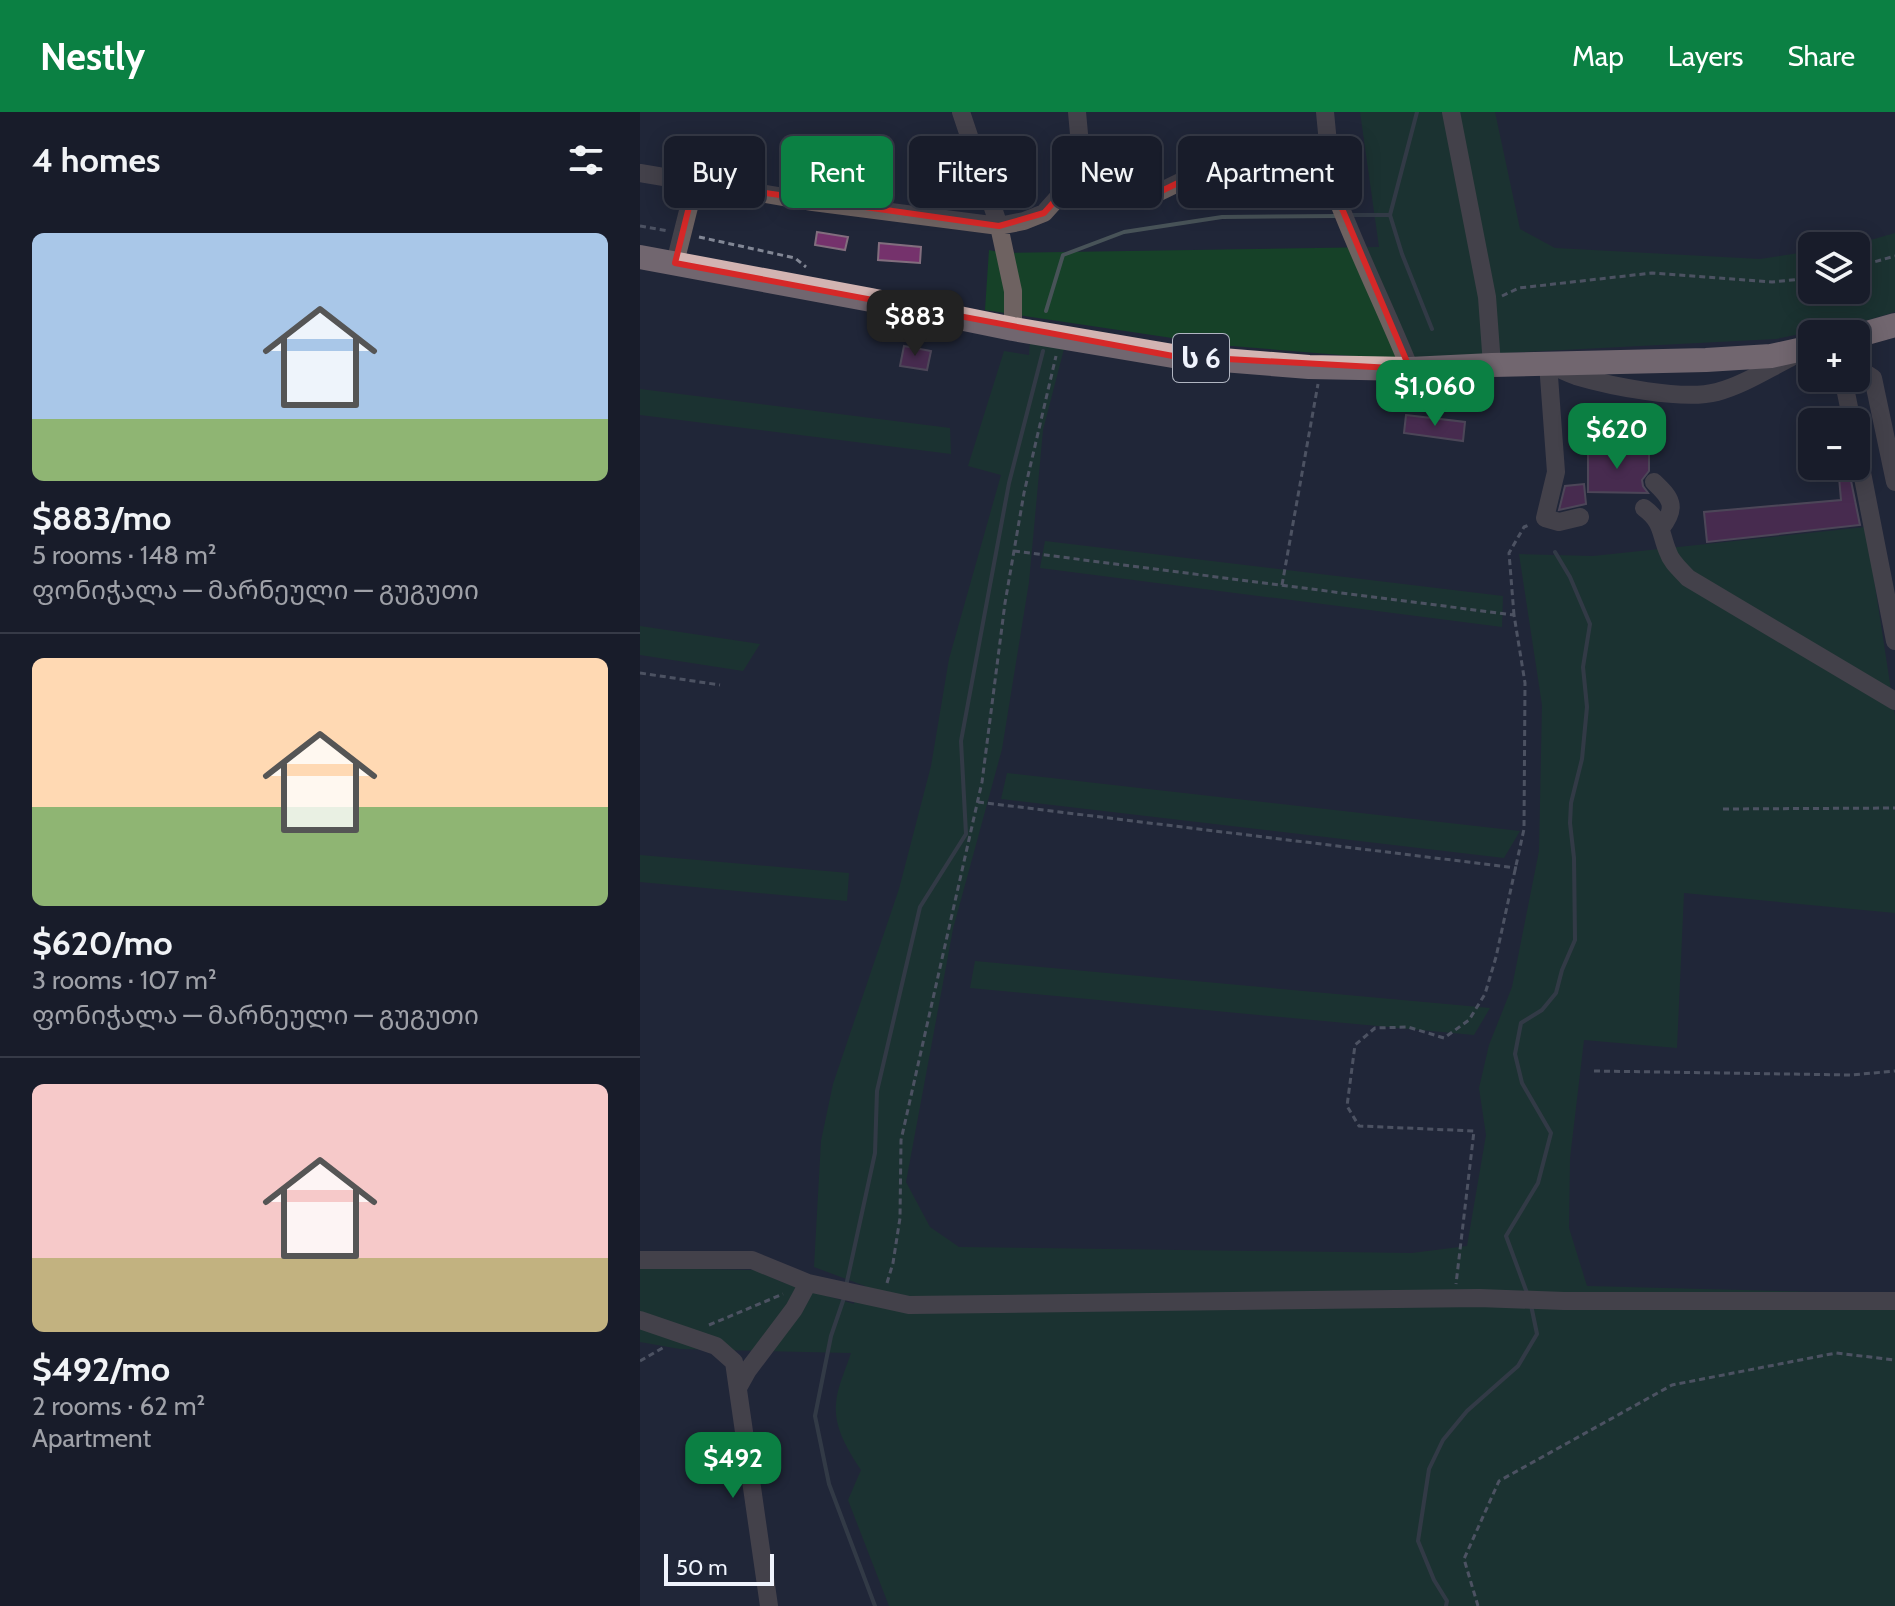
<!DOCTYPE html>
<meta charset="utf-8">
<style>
:root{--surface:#181c2a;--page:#252936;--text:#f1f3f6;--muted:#9fa1a8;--line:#363a47;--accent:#0b8043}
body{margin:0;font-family:Cabin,"Noto Sans Georgian",sans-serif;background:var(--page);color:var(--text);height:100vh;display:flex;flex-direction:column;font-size:30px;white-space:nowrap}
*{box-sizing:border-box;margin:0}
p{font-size:26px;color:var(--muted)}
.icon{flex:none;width:44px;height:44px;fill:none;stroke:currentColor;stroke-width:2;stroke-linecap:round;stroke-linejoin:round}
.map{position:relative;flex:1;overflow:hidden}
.side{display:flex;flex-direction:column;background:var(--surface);width:640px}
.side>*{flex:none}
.hud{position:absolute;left:24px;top:24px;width:760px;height:72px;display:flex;gap:16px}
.buttons{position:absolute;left:1158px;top:120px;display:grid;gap:16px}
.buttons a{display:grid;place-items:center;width:72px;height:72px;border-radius:12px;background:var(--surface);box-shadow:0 4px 20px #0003,0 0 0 2px var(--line);font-size:40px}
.scale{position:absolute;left:24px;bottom:20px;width:110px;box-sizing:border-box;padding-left:8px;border:4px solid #eff3fd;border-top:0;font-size:22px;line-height:28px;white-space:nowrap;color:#eff3fd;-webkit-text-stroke:6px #202638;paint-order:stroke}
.price{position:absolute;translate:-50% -68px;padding:0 18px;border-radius:16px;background:var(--accent);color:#fff;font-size:26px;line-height:52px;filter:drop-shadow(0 2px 4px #0008)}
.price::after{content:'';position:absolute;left:50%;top:48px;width:24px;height:18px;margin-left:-12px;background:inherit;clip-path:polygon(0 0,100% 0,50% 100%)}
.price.selected{background:#222;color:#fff}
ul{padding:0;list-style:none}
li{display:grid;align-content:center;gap:16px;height:424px;padding:0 32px}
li+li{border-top:2px solid var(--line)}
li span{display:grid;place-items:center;height:248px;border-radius:12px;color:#555}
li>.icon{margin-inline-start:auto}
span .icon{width:144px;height:144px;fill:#fffc;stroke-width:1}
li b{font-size:34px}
h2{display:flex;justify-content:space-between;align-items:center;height:96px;padding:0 32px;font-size:34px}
.chip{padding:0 28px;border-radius:12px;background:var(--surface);box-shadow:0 4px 20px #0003,0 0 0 2px var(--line);font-size:28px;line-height:72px}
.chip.selected{background:var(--accent);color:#fff}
header{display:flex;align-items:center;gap:48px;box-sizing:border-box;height:112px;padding:0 40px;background:var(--accent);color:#fff}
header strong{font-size:38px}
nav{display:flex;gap:44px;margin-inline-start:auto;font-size:28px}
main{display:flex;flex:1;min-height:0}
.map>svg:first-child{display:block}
</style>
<header>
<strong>Nestly</strong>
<nav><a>Map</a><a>Layers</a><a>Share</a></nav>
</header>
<main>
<section class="side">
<h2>4 homes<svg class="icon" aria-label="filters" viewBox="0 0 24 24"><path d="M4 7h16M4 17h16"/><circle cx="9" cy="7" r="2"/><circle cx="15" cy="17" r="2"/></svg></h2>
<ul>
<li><span style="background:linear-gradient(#a9c7e8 75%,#8fb573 0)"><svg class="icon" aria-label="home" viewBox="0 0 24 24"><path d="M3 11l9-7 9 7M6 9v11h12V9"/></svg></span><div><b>$883/mo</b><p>5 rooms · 148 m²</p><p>ფონიჭალა — მარნეული — გუგუთი</p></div></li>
<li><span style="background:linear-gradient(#ffd9b3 60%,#8fb573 0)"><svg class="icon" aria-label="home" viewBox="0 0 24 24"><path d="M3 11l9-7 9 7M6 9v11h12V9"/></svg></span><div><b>$620/mo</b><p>3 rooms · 107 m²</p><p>ფონიჭალა — მარნეული — გუგუთი</p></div></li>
<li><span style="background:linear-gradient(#f6c9c9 70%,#c2b280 0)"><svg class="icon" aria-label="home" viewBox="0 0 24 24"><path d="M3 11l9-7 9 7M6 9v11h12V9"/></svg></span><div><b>$492/mo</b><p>2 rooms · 62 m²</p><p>Apartment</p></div></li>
</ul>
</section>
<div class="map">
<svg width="1255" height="1494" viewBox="0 0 1255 1494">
<rect width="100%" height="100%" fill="#202638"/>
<path fill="#164128" d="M720,0H855L880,117L915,136L1120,147L1172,139V178H1216V134H1202L1220,131L1255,121V200L1228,208L1136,227L749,247L579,233L345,198L349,138L363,141L739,135Z
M390,228L425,233L403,318L389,470L362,637L313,817L266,1070L290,1115L319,1135L772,1141L827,1134L846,1023L839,976L849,933L872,875L899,739L902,593L879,442L953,444L1226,415L1255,604V801L1044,781L1037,936L944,928L930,1046L929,1116L947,1174L1255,1182V1494H249L208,1388L221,1358C208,1338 194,1316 196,1292C197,1275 206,1257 211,1241L40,1237L0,1230V1156L115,1158L142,1170L214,1192L215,1185L225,1174L174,1155L181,1029L193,972L259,777L291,654L309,547L361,363L328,354L364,239L389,243Z
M0,277L310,316L311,342L0,303Z
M405,429L863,484L862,515L400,456Z
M0,514L120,532L103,559L0,543Z
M367,661L880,719L864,746L361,687Z
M0,743L209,761L207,789L0,770Z
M335,849L850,896L834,923L330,876Z"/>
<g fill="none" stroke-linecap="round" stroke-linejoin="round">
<path stroke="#485358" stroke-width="4" d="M777,0L750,103L762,142L792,217
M709,103H750
M406,199L423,143L484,120L582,105L697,104
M206,1174L235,1041L237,979L280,795L326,722L321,629L369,371L403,239
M887,1181L866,1124L898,1071L911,1021L882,971L875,942L881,911L902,898L916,881L922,858L935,828L934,746L930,711L931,691L942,647L947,595L943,555L950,512L930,465L915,440
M204,1186L191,1224L175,1304L189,1372L235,1494
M806,1494L807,1489L794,1468L778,1429L789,1357L803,1328L827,1299L878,1254L897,1222L891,1193"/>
</g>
<path fill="#75326c" stroke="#826e7e" stroke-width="2" d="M177,120L208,125L205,138L175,133Z
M239,131L281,135L280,151L238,148Z
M264,234L291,239L287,258L260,254Z
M766,303L825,310L823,329L764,321Z
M948,338L1009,339V359L1002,368L1003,374L1008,381L948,380Z
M1198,354H1208L1220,413L1067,430L1064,400L1201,388Z
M944,372L946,392L919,398L925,374Z"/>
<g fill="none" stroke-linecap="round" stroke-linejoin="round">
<path stroke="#828795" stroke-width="3" stroke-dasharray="6 4" stroke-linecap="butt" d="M0,114L28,119
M59,125L155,146L166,155
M1216,155L1255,144
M862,184L879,176L1012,161L1132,170L1172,166
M374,439L874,503L885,571L884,717L856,845L845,882L829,908L804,926L768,915L735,916L715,933L707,994L719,1014L834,1019L816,1172
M642,473L678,272
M874,503L869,441L884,415L891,412
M0,561L80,573
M338,690L877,756
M1083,697L1255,696
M954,959L1211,963L1255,959
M247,1171L253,1151L260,1106L261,1028L342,670L365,491L384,381L416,244
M69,1213L143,1182
M0,1249L26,1234
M838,1494L824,1447L859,1369L1032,1273L1196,1241L1255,1248"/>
<path stroke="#6e6261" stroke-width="18" d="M321,0L359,114L373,179V217
M685,0L692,73
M811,0L847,185L852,253
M0,61L173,90L359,114L384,109L404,101L430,72L440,33L437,0
M430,72L451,83L501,89L585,48L692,73C715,136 745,195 770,257
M35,151L55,71
M1216,255L1233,266L1255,370
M1203,266L1212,310
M1216,330L1255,529
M1014,370C1031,386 1038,395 1021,416
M1004,396C1023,410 1020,421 1028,440C1031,450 1041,458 1048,466L1255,589
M940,405L919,410L905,406L916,360L908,251C917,256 927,261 936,264C970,274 1043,289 1077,280C1103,273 1126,258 1150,246
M0,1148H112L168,1171L269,1193L839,1186L924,1189H1255
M0,1208L76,1234L94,1250L129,1494
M98,1276L108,1258L154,1197L168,1171"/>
<path stroke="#d2b4b2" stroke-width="24" d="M0,145L231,188L373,217L533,244L669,255L770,257L852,253L1066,248L1131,244L1172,235
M1216,224L1255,213"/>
</g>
<path d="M0 0H1255V1494H0ZM585,48L692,73L770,257L533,244L35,151L55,71L359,114L404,101L430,72L451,83L501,89Z" fill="#202638" fill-opacity=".55" fill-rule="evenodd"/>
<path fill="none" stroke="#d62828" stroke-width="6" stroke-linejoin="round" d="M585,48L692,73L770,257L533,244L35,151L55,71L359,114L404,101L430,72L451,83L501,89Z"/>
<g text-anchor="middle" stroke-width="7" stroke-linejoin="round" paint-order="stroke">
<rect fill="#202638" stroke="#b1b6c2" stroke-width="2" x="533" y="222" width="56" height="48" rx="6"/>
<g font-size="28" font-weight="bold" fill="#eff3fd">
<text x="561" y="256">ს 6</text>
</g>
</g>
</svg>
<div class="buttons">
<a><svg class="icon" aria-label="layers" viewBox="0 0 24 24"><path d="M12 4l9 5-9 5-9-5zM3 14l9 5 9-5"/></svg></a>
<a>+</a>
<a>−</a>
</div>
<div class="scale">50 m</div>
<b class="price selected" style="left:275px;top:246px">$883</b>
<b class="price" style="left:795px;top:316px">$1,060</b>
<b class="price" style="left:977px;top:359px">$620</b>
<b class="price" style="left:93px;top:1388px">$492</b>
<div class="hud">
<a class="chip">Buy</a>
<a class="chip selected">Rent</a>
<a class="chip">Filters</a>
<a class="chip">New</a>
<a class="chip">Apartment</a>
</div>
</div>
</main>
